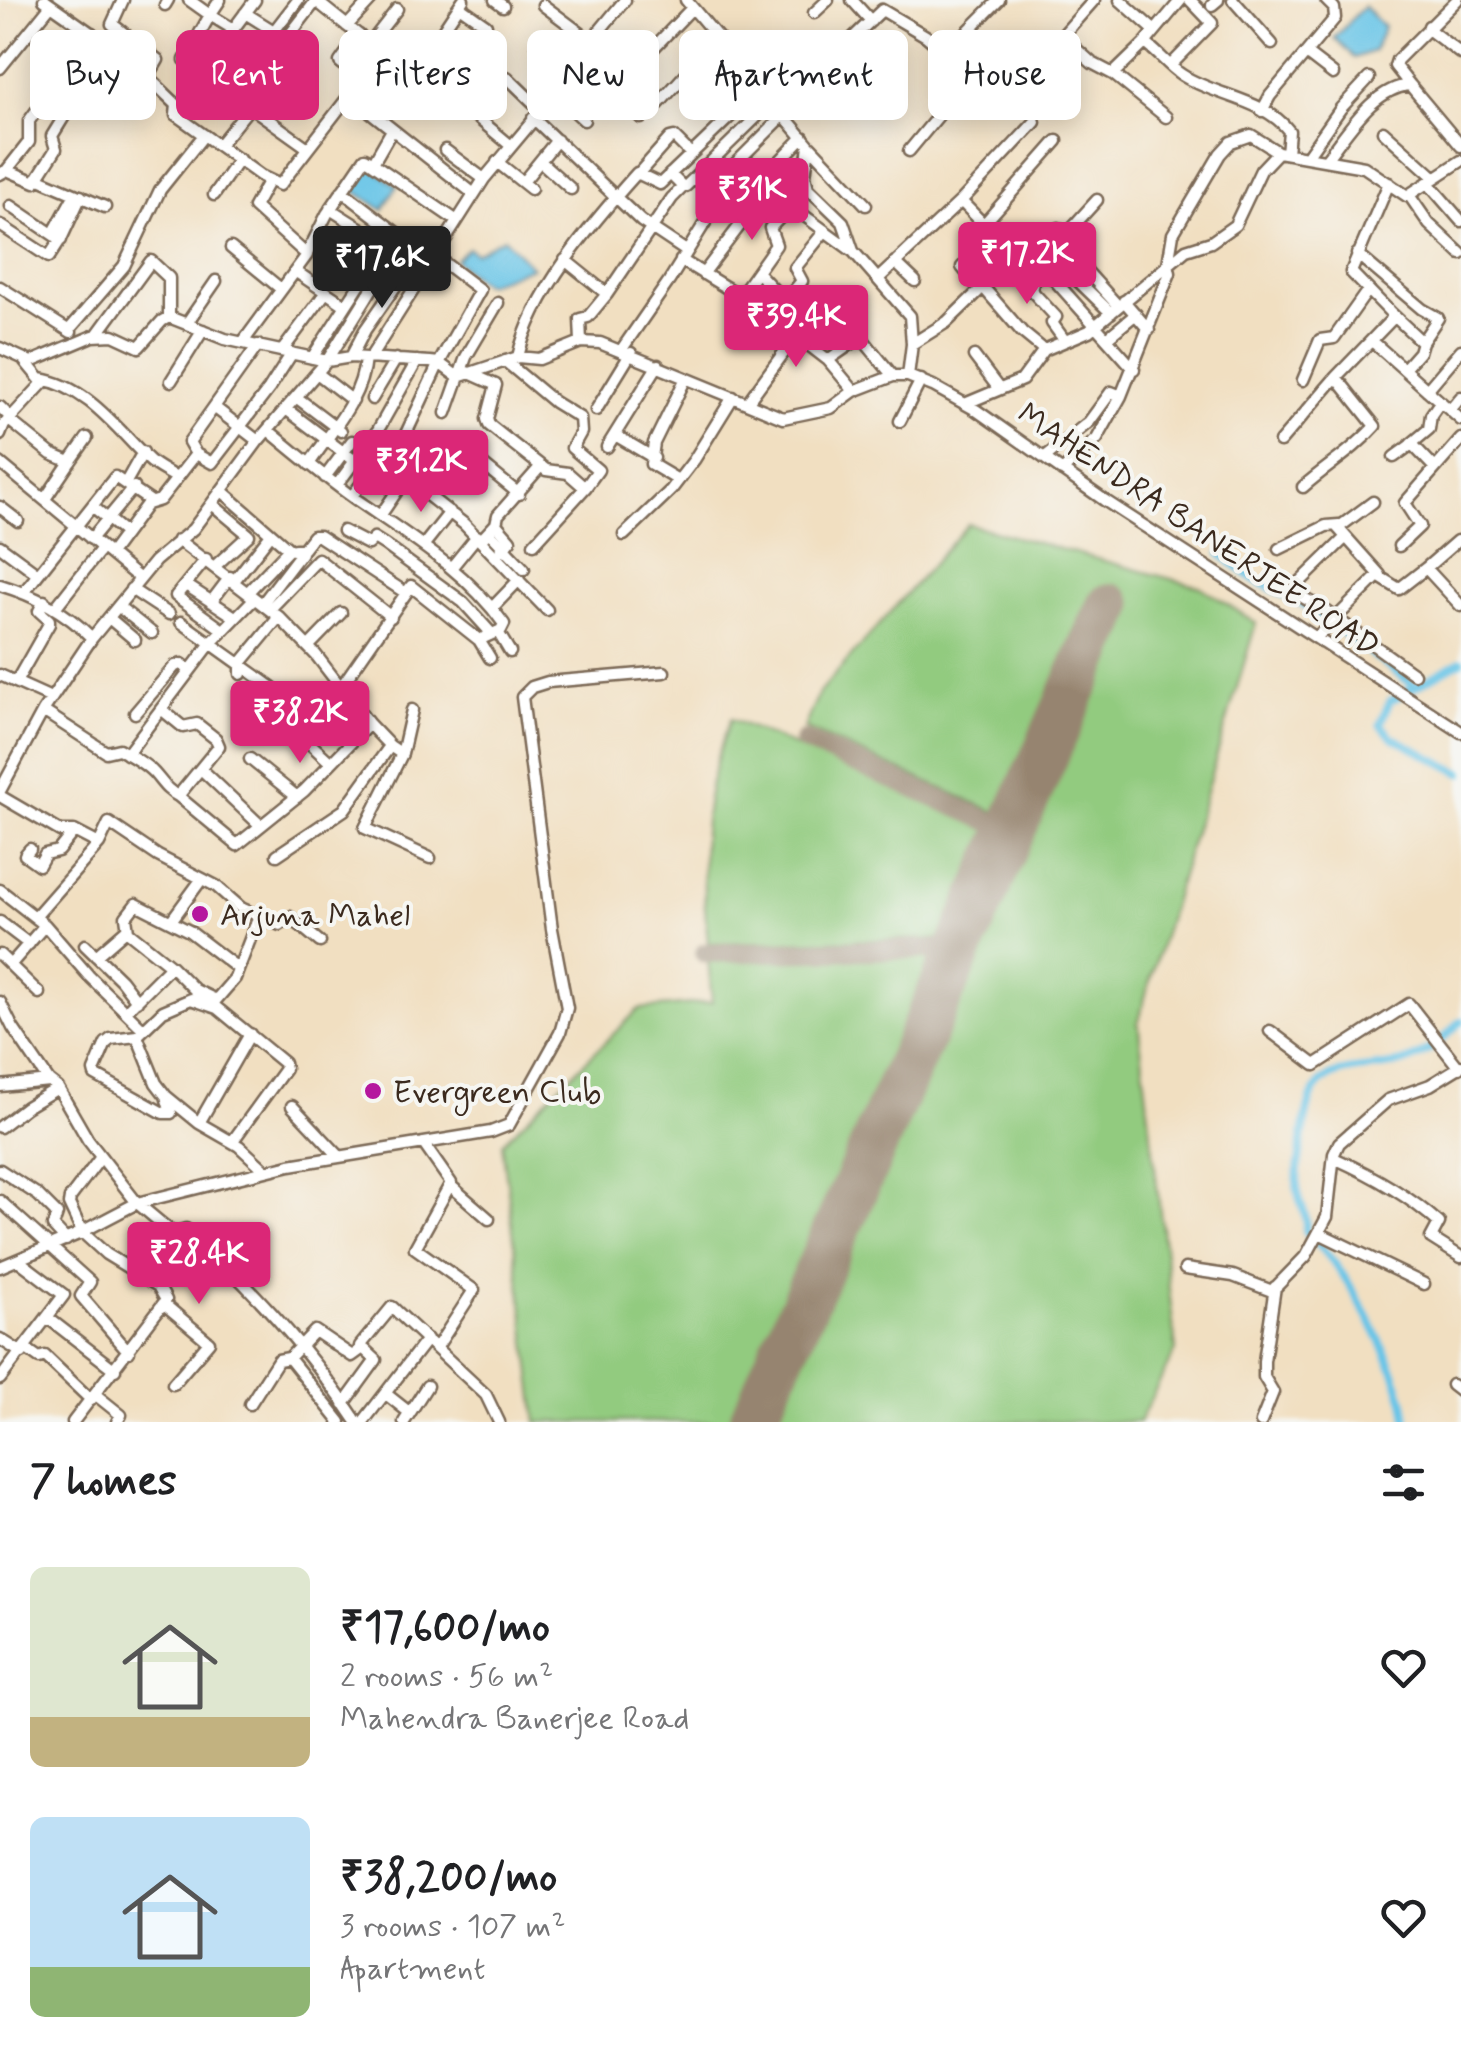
<!DOCTYPE html>
<meta charset="utf-8">
<style>
:root{--surface:#fff;--page:#f6f6f6;--text:#202124;--muted:#757577;--accent:#db2777}
body{margin:0;font-family:Mynerve,sans-serif;background:var(--page);color:var(--text);height:100vh;display:flex;flex-direction:column;font-size:38px;white-space:nowrap}
*{box-sizing:border-box;margin:0}
p{font-size:32px;color:var(--muted)}
.icon{flex:none;width:55px;height:55px;fill:none;stroke:currentColor;stroke-width:2;stroke-linecap:round;stroke-linejoin:round}
.map{position:relative;height:1422px;overflow:hidden}
.panel{display:flex;flex-direction:column;background:var(--surface);flex:1}
.panel>*{flex:none}
.banner{position:absolute;left:30px;top:30px;width:1402px;height:90px;display:flex;gap:20px}
.price{position:absolute;translate:-50% -85px;padding:0 22px;border-radius:10px;background:var(--accent);color:#fff;font-size:32px;line-height:65px;filter:drop-shadow(0 2px 5px #0008)}
.price::after{content:'';position:absolute;left:50%;top:60px;width:30px;height:22px;margin-left:-15px;background:inherit;clip-path:polygon(0 0,100% 0,50% 100%)}
.price.selected{background:#222;color:#fff}
ul{padding:0;list-style:none}
li{display:flex;align-items:center;gap:30px;height:250px;padding:0 30px}
li span{display:grid;place-items:center;flex:none;width:280px;height:200px;border-radius:15px;color:#555}
li>.icon{margin-inline-start:auto}
span .icon{width:120px;height:120px;fill:#fffc;stroke-width:1}
li b{font-size:42px}
h2{display:flex;justify-content:space-between;align-items:center;height:120px;padding:0 30px;font-size:42px}
.tag{padding:0 35px;border-radius:15px;background:var(--surface);box-shadow:0 5px 25px #0003;font-size:35px;line-height:90px}
.tag.selected{background:var(--accent);color:#fff}
.map>svg:first-child{display:block}
</style>
<div class="map">
<svg width="1461" height="1422" viewBox="0 0 1461 1422">
<rect width="100%" height="100%" fill="#f6f6f2"/>
<filter id="ink" filterUnits="userSpaceOnUse"><feTurbulence type="fractalNoise" baseFrequency=".01" numOctaves="2"/><feDisplacementMap in="SourceGraphic" scale="20" xChannelSelector="R" yChannelSelector="G"/><feConvolveMatrix kernelMatrix="1 2 1 2 8 2 1 2 1" color-interpolation-filters="sRGB"/></filter>
<filter id="wash" filterUnits="userSpaceOnUse"><feTurbulence type="fractalNoise" baseFrequency=".0048" numOctaves="4" result="noise"/><feDisplacementMap in="SourceGraphic" scale="40" xChannelSelector="R" yChannelSelector="G"/><feGaussianBlur stdDeviation="2.25" result="paint"/><feColorMatrix in="noise" values="0 0 0 0 0 0 0 0 0 0 0 0 0 0 0 0 0 1.4 0 .05"/><feComposite in="paint" operator="in"/></filter>
<g filter="url(#wash)">
<rect width="100%" height="100%" fill="#f1dfc1"/>
<path fill="#92cb7f" stroke="#667a4e" stroke-width="2.5" d="M968,524L1201,587L1256,623L1138,1021L1176,1350L1139,1422H768L1120,610L1093,598L1000,814L804,728L819,693Z
M731,719L993,831L946,939L708,943C700,860 698,798 731,719Z
M938,957L735,1422H537L502,1143L639,1009L712,1002L708,959Z"/>
<path fill="#69c5e7" stroke="#527882" stroke-width="2.5" d="M1364,6L1384,27L1374,51L1354,58L1334,38Z
M367,164L397,186L383,210L350,188Z
M504,238L532,267L486,284L473,277L455,260L468,248L475,253Z"/>
<g fill="none" stroke-linecap="round" stroke-linejoin="round">
<path stroke="#69c5e7" stroke-width="8" d="M1221,554L1253,579L1308,607L1415,686
M1461,661L1390,701L1380,724L1392,737L1461,773
M1407,1422C1405,1379 1355,1286 1326,1253C1319,1245 1311,1240 1305,1231C1309,1214 1298,1202 1297,1186C1297,1169 1305,1118 1310,1101C1323,1060 1374,1073 1405,1062C1426,1055 1446,1037 1461,1021"/>
<path stroke="#968470" stroke-width="20" d="M804,741L1012,831
M938,949L955,944L967,934
M705,953L938,949L954,965"/>
<path stroke="#968470" stroke-width="48" d="M752,1422L1110,607"/>
</g>
</g>
<g filter="url(#ink)">
<g fill="none" stroke-linecap="round" stroke-linejoin="round">
<g stroke="#7b6957" stroke-width="15">
<path id="minor" d="M123,0L112,24L158,60L148,77L177,105L176,115L261,176L280,185L362,79
M189,0L210,15L185,60L308,148
M220,0L210,15L233,29
M255,0L223,43L261,72L316,1
M315,0L366,41L380,36L510,145
M495,0L503,6
M686,0L809,145L805,176L808,188L843,222L853,251L910,316L912,344L908,376
M852,0L871,21
M1120,0L1155,31
M1233,0L1272,44
M165,5L168,0
M543,5L591,41
M1212,5L1218,0
M459,6L486,25
M245,13L274,31L298,0
M814,13L828,0
M347,26L371,0
M1429,26L1432,32L1461,54
M359,35L340,62L401,110
M376,36L397,9
M1063,37L1092,63L1113,74L1145,43C1158,52 1168,66 1182,75C1214,96 1265,99 1289,131L1287,153
M1145,43L1181,0
M537,46L570,76
M1307,54L1333,74
M951,57L969,30L999,0
M579,61L615,88L692,8
M1171,65L1212,23L1190,0
M419,66L463,0
M0,68L51,5
M1113,74L1166,117
M507,77L540,109
M759,85L792,52L814,75L882,10L926,36L972,75L1008,97L1094,0
M1410,85L1395,66L1397,60L1457,0
M612,88L641,118
M555,93L584,120
M349,95L474,194
M119,109L148,77
M652,111L718,39
M1262,111L1270,96L1335,18L1334,8L1326,0
M533,118L641,221L686,251
M1383,131L1434,177
M219,145L250,107
M810,146L866,205
M445,150L484,179
M909,151L972,75
M1308,155L1341,108L1369,78
M1327,158C1348,132 1373,88 1410,85L1461,146
M540,161L557,140
M497,162L531,189
M373,163L392,130
M7,170L29,142V121L92,33
M639,173L670,138L674,137L690,153
M0,174L7,170L35,182L56,149L52,136L108,45L44,0
M670,174L683,187L686,186L773,101
M37,178L105,207
M523,182L540,161L571,189
M1428,183L1461,221
M342,191L428,257L439,259L480,290L439,363L391,466
M751,191L803,137
M214,195L239,159
M1409,195L1429,224L1461,254
M961,201L1035,277L1031,290L1056,317L1052,323L1065,341
M11,206L61,240
M791,206L851,250
M330,209L398,252
M984,224L1057,141
M0,225L49,257L62,237L81,196
M53,234L74,196
M231,248L281,289
M307,254L327,214L365,158L457,221
M1357,254L1422,309L1438,318L1422,342
M1032,255L1134,369
M565,260L607,294L672,198L683,187
M681,260L740,296L776,245L770,228L808,188
M1027,260L1059,228L1068,232L1097,200
M895,262L915,281
M1082,266L1118,306
M295,271L345,305
M758,273L806,324
M703,274L741,224
M1074,277L1111,313
M879,278L961,201L1035,122
M970,278L1005,245
M0,287L71,332
M983,287L1022,332L1044,350
M981,290L962,267L996,236
M1124,301L1149,330
M784,302L802,281L795,268L824,232
M1391,313L1422,342L1419,352L1404,369
M187,323L216,281
M69,330L124,266L160,190L204,135
M96,336L151,261L169,278V317
M797,336L828,360L854,391
M1107,338L1136,314
M1372,341L1461,420
M243,342L307,255L254,207L269,180
M581,342L580,319L588,317L607,294
M912,344L947,322L1015,256
M0,348L31,362L93,336L113,335L139,347L162,321L169,317L225,339L327,361L351,357L430,362L439,363L458,377L518,357L539,359L581,342L600,343L783,418L831,408L854,391L893,376H908L933,386L976,410L1104,500L1461,732
M622,349L669,281L719,200L713,186L785,114
M282,351L326,292
M974,356L999,389
M351,357L365,330L420,251
M518,357C532,293 593,222 637,173L660,184L760,88
M312,358L365,276L378,242
M370,358L484,179L567,80L591,41L625,0
M828,360L861,337L893,376
M467,372L496,385L487,419L489,425L546,470L568,473L585,488L598,470L572,448L581,432L580,418L554,402L505,361
M317,373L353,401
M40,379C87,386 118,430 149,460C156,467 168,472 176,478
M1303,380L1320,340L1334,338L1368,290
M171,381L203,330
M1427,390L1461,350
M296,397L341,431
M372,399L396,359
M747,403L812,314
M967,403L1022,380L1044,350L1089,331L1186,250L1211,242L1235,225L1261,170L1278,152L1364,167L1407,196L1461,161
M0,407L11,418
M214,407L258,441
M286,409L355,461
M596,410L631,353
M1450,410L1461,397
M446,413L466,357L498,303
M9,420L51,454L70,462L45,499
M900,421L921,380
M268,430C296,453 324,477 354,498C407,535 466,570 504,624L501,630L479,640
M0,435L4,425L43,383L24,360
M615,435L654,458
M1280,442L1336,377L1392,319L1391,313L1351,272L1389,183
M1411,444L1429,429L1431,415L1440,402
M607,447L658,365
M400,448L453,488
M196,454L212,463L269,389L292,353
M1394,457L1412,444L1435,468
M475,458L519,494
M1044,458L1089,422L1111,392L1121,396
M70,462L87,438
M0,463L140,579
M309,464C331,431 362,399 365,359
M1062,471L1097,439L1121,396L1170,273L1168,264L1173,234L1220,154L1231,142L1251,135L1278,152
M325,477L352,441
M678,480L651,464L654,443L686,378
M126,482L143,452
M337,485L378,430L417,361
M1303,487C1328,465 1353,451 1375,426L1336,377
M222,491L289,549L299,551
M352,496L378,462L384,461L464,524L547,610
M1373,502L1338,528L1380,575
M212,504L249,535L215,566
M92,506L125,533
M0,507L18,521
M380,516L406,478
M496,524L510,540L501,551
M343,531L368,544L374,538L385,545L463,602L492,634
M489,532L524,569
M624,535L671,490L694,460L733,397
M1345,538L1297,585L1295,593L1322,608L1414,674
M91,539L134,487
M481,540L496,524L498,515L541,466
M534,544L585,488
M0,546L38,574
M423,546L450,512
M1399,546L1420,526L1405,503L1461,439
M295,549H303L313,536H319L406,593
M1279,549L1326,526L1339,525
M110,554L147,504L160,500L196,454L189,442L258,345
M206,559L176,596L223,630
M451,568L477,536
M1426,568L1457,541
M234,581L271,534
M0,585C36,596 65,611 92,638
M186,585L235,617
M131,589L169,614
M24,592L115,477L150,501
M248,592L289,549
M211,602L230,577
M262,604L301,553
M118,606L152,633
M55,608L102,548
M492,608L519,580
M270,609L318,559L391,617
M109,618L135,640
M181,622L272,687
M498,632L510,652
M1316,638L1378,576L1399,589L1426,568L1461,606
M308,647L341,613
M241,674V663L279,617
M0,675L51,698
M16,682L49,624V620L39,611L44,601
M161,709L183,727L197,724L216,739L219,746L178,796
M43,711L106,752L119,749C131,756 145,763 154,773C163,783 166,790 178,796L237,845L304,791L369,724L316,655L279,617L178,540
M135,713L175,666L182,664L189,670
M369,724L390,746L402,754L365,828L430,858
M127,754L211,643L253,600
M402,754L412,710
M250,759L297,797
M331,763L305,739L411,586L479,640L490,658
M201,769L259,824
M0,791L43,711L92,638L155,561L193,529L258,441L327,361L373,287L407,241
M0,796L60,831H74L99,844
M30,849L25,855L39,865L45,854L58,851L74,831
M277,855L344,810L390,746
M0,890L45,925L89,976L139,1025
M259,916L280,925L290,917L320,942
M35,917L99,844L109,823L158,856L216,886L241,908L259,916L235,978L216,1000L195,990L171,966L126,1011
M171,921L201,880
M0,922L29,944
M128,931L126,917L136,904L189,931L236,967
M85,945L121,980L137,1001
M0,955L39,993
M96,956L126,930L171,966
M11,964L45,925
M0,1002L13,1028L49,1081L58,1088L88,1140L137,1203L173,1233L186,1229C251,1286 309,1350 357,1422
M1270,1031L1315,1065L1409,1004L1459,1068
M137,1036L156,1083L166,1096L199,1123L239,1146L265,1170
M0,1086L49,1081
M166,1096L171,1113H163L95,1075L94,1071L106,1043L111,1039L137,1036L163,1011L191,999L217,1008L284,1063L285,1069L232,1142
M292,1106L339,1156
M199,1123L250,1034
M0,1127L26,1107L58,1088
M423,1143L451,1183L415,1248L474,1290L437,1347
M1334,1158C1372,1175 1408,1195 1439,1223L1431,1238L1461,1257
M0,1170L38,1195L57,1214L53,1226L66,1240
M451,1186L489,1219
M0,1201L90,1282L81,1296L129,1352
M1319,1233L1424,1284
M0,1267L76,1235L137,1203L290,1165L491,1132L509,1125L560,1033L567,1008L552,929L522,697L532,687L548,682L664,672
M1185,1269L1233,1276L1272,1291L1306,1256L1327,1217L1334,1154L1339,1143L1388,1100L1430,1085L1461,1066
M164,1304L209,1342L173,1384
M48,1318L115,1370
M0,1339L22,1353
M360,1346L392,1307L486,1395L499,1422
M25,1348L39,1358L45,1356L91,1400
M0,1379L64,1295L18,1260
M1452,1385L1461,1392
M386,1394L410,1413
M96,1395L121,1415L117,1422
M250,1404L278,1360L289,1358
M344,1404L376,1360L362,1347
M73,1422L166,1300L158,1286L106,1254L82,1232L69,1204L70,1198L101,1157
M340,1422L289,1358L315,1331L352,1356L363,1348
M363,1422L427,1339
M404,1422L427,1386
M1261,1422L1273,1392L1264,1377V1361L1275,1287"/>
</g>
<use href="#minor" stroke="#fff" stroke-width="10"/>
</g>
</g>
<g fill="#b5179e" stroke="#f6f6f2" stroke-width="4">
<circle cx="200" cy="914" r="10"/>
<circle cx="373" cy="1091" r="10"/>
</g>
<g text-anchor="middle" stroke-width="8" stroke-linejoin="round" paint-order="stroke">
<g font-size="32" fill="#3b2a1e" stroke="#f6f6f2">
<text transform="translate(1199 529) rotate(34)" y="11">MAHENDRA BANERJEE ROAD</text>
</g>
<g font-size="32" fill="#3b2a1e" stroke="#f6f6f2" text-anchor="start">
<text x="220" y="925">Arjuna Mahel</text>
<text x="393" y="1102">Evergreen Club</text>
</g>
</g>
</svg>
<b class="price" style="left:752px;top:243px">₹31K</b>
<b class="price" style="left:1027px;top:307px">₹17.2K</b>
<b class="price selected" style="left:382px;top:311px">₹17.6K</b>
<b class="price" style="left:796px;top:370px">₹39.4K</b>
<b class="price" style="left:421px;top:515px">₹31.2K</b>
<b class="price" style="left:300px;top:766px">₹38.2K</b>
<b class="price" style="left:199px;top:1307px">₹28.4K</b>
<div class="banner">
<a class="tag">Buy</a>
<a class="tag selected">Rent</a>
<a class="tag">Filters</a>
<a class="tag">New</a>
<a class="tag">Apartment</a>
<a class="tag">House</a>
</div>
</div>
<section class="panel">
<h2>7 homes<svg class="icon" aria-label="filters" viewBox="0 0 24 24"><path d="M4 7h16M4 17h16"/><circle cx="9" cy="7" r="2"/><circle cx="15" cy="17" r="2"/></svg></h2>
<ul>
<li><span style="background:linear-gradient(#dfe7d0 75%,#c2b280 0)"><svg class="icon" aria-label="home" viewBox="0 0 24 24"><path d="M3 11l9-7 9 7M6 9v11h12V9"/></svg></span><div><b>₹17,600/mo</b><p>2 rooms · 56 m²</p><p>Mahendra Banerjee Road</p></div><svg class="icon" aria-label="heart" viewBox="0 0 24 24"><path d="M12 20l-8-8c-3-5 5-10 8-4 3-6 11-1 8 4z"/></svg></li>
<li><span style="background:linear-gradient(#bfe0f5 75%,#8fb573 0)"><svg class="icon" aria-label="home" viewBox="0 0 24 24"><path d="M3 11l9-7 9 7M6 9v11h12V9"/></svg></span><div><b>₹38,200/mo</b><p>3 rooms · 107 m²</p><p>Apartment</p></div><svg class="icon" aria-label="heart" viewBox="0 0 24 24"><path d="M12 20l-8-8c-3-5 5-10 8-4 3-6 11-1 8 4z"/></svg></li>
</ul>
</section>
